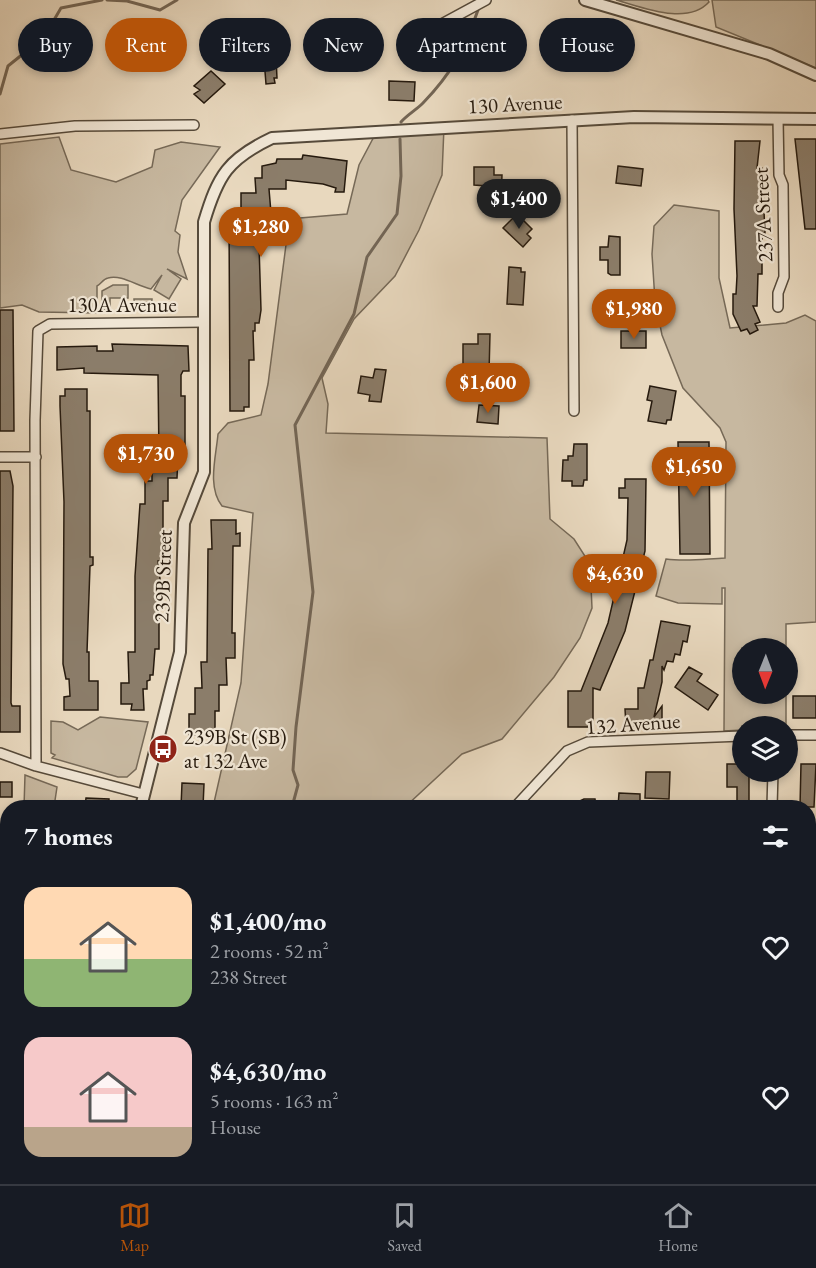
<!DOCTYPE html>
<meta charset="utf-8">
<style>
:root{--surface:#171b24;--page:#242831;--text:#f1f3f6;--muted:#9ea1a6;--line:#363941;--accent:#b45309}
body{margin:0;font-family:"EB Garamond",serif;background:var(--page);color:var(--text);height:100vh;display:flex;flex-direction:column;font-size:22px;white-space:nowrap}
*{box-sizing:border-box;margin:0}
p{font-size:20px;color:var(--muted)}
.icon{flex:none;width:33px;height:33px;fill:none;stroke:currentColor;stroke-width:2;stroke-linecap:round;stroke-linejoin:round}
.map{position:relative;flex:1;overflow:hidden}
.panel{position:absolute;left:0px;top:800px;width:816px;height:386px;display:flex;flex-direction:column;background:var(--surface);border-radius:24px 24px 0 0;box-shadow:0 3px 9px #0003}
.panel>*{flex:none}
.banner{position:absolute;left:18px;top:18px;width:780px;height:54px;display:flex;gap:12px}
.needle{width:39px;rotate:181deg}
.buttons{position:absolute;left:732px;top:638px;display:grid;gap:12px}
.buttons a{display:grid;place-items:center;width:66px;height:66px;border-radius:50%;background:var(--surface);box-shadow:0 3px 9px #0003;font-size:30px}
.price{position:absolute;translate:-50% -51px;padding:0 14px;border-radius:21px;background:var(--accent);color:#fff;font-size:20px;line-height:39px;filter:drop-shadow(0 2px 3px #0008)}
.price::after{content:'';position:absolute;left:50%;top:36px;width:18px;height:14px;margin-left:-9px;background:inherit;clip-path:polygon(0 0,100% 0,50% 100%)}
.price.current{background:#222;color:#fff}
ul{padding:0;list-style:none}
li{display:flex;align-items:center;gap:18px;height:150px;padding:0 24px}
li span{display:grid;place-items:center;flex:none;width:168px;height:120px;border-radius:18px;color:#555}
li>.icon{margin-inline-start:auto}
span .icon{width:72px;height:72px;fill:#fffc;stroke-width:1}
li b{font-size:26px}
h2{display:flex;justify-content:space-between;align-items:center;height:72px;padding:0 24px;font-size:26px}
.chip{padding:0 21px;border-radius:27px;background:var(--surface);box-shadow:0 3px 9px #0003;font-size:21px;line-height:54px}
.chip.current{background:var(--accent);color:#fff}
.tabs{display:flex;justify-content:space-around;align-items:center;height:84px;border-top:2px solid var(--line);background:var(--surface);font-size:16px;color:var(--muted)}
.tabs a{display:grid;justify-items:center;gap:3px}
.tabs .current{color:var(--accent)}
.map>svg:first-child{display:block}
</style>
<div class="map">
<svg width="816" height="1184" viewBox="0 0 816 1184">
<rect width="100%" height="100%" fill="#e8d8be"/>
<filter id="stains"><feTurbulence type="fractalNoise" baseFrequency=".00333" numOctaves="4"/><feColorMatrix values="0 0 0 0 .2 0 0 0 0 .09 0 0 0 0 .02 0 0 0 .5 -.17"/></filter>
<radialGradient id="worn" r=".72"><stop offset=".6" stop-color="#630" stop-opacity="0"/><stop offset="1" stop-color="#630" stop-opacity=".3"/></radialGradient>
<path fill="#c7b8a0" stroke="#766957" stroke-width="1.5" d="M616,0H708L709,2C687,26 642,7 616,0Z
M712,0H816V68L716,27Z
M444,127L442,175L419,230L395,276L354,319L322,378L328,404L326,433L547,438L550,519L574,539L590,564L592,608L580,638L554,677L502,739L462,754L405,807H213L241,683L253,513L222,506C207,487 216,457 218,434L228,423L261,415L268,384L287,237L300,218L347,214L359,165L377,131Z
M59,137L71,170L116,182L152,167L155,150L181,142L220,147L182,200L175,231L180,235L178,252L187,279L167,269L181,279L169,299L154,290L162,275L151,289C137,286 121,274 108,278C103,279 101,284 97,286V313L39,312L22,305L0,308V144Z
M674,205L719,211V278L730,328L786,323L805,315L816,321V622L786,624V648H742V693H786V726H742V730L724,731L725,588H722V604L678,603L656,596L666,559C686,562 704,559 725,558L726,442L720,428L683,388L662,335L655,301L652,254L654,226Z
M113,285H128V298H110V310H102V291Z
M134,299H152V310H134Z
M100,717L148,722L136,769L127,777H118L52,758L55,755L51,753V721L63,722L78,730Z
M25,775L57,787L54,807H24Z
M7,947L8,1178H23V1184H0V963Z
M170,1178H322L321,1184H170Z"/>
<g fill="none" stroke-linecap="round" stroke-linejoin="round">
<path stroke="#736554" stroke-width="3" d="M107,0L127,1L160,10L177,0
M0,94L8,66L44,37L61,8L102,0
M401,122C407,115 416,110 423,103C452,73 464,50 478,10
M292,807L298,785L293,770L296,727L313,592L295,425L354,314L367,257L397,214L401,176L400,139
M248,1184L250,1178"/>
</g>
<path fill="#8b7d6a" stroke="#261a0e" stroke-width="1.5" d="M276,58L277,78H274L275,83L266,84L264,59Z
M211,71L225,84L204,103L194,94L200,90L194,86Z
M389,81L415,82L414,101L389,100Z
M795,139H816V229H805Z
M735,141H760L757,168H762L765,233H762V274H758L757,306H753L760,322L755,324L758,330L750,334L747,329L741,331L733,314V294H736L737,276L734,209Z
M303,155L347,161L344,192H335L336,188L323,184L286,180V189H269L271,213H258L261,310L259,323H255V331H253L254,360H249V407H244V411H230L229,216H241V193H256L255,178H262V166L276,163L277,159H302Z
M618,166L643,169L641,186L616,183Z
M474,167H494V175H502L501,200H486L487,186L474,185Z
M517,214L532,229L527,234L531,238L523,247L503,228Z
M609,236L620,237V275H611L608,273V260H600V247H608Z
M509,267L521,268V272H525L523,305L507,304Z
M0,310H13L14,431H0Z
M621,331H646V348H621Z
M478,334H490L489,373H463V344H478Z
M112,344L188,346L189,371H183L181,375V396H185V446H182V455H178L177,478H168V501H163V551L162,561H158L162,597H159V649H155L153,675H150V680L147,681V689H143L144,710H131L132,704H121V683H129L128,652H135V576L140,504H145V481H152V457H159L158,375L84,373V368L57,370V347L97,346V351H113Z
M375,369L386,370L381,402L369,401L370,395L358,393L361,376L373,378Z
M650,386L676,391L671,420H667L666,424L648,421L652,401L647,400Z
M65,389H87V411H90V557H93V565L90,566L87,652H89V681H98V710H64V697L70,696L69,679H66L63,664L64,502L60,406V396H65Z
M479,405L499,406L498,424L477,422Z
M678,442H709L710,554H680Z
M574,444H587V480H584L583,486H572V481H562L563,460H568V456H573Z
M0,471H10L13,486L11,703L12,706H20V732H0Z
M625,479H646L645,551L625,631L600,690L593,688V720H590V727H568V691H581L608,623L627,540L628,498H619V488H625Z
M211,520H236V534L240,533V546H233L232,633H235V658H226L227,685H219V711H215V734L189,735V714H195V688H202L201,662H207L208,549H212Z
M661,621L690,626L687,642L683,641L680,655L675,654L673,662L667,661L664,670L662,666V682L654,717L662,706V726H626L625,709H638V688H644L650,660H653Z
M689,667L702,674L697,681L718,695L708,710L675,687Z
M793,696H816V718H793Z
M727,764H742V771H749V807H737V787H727Z
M801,764H816L814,807H800Z
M646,772H670L669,799L645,798Z
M0,782H12V797H0Z
M182,783L204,784L203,807H181Z
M619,793L640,794V804H637L636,807H618Z
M86,798L109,799V807H85Z
M584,799H595L596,807H567Z"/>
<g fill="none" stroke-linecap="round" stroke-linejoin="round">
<g stroke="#564a3a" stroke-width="12">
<path id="minor" d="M414,39L486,0
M572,120L574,411
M0,134L75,126L194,125
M778,307V293L784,277L783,185L779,175L778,119
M0,457H36
M788,735H816
M0,753L36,766L143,794
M36,766L35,420L38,331L50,324L204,322
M515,807L567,751L588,742L742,736
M772,807L773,771
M762,1184V1178"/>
</g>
<g stroke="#564a3a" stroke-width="14">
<path id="tertiary" d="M585,0L769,54L816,75
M141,807L180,652L184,523L204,472V222C218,175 228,159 272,138L634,117L816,119
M808,1112H816
M100,1184L101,1178
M402,1184L407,1178"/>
</g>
<use href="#minor" stroke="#f0e6d5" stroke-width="9"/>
<use href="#tertiary" stroke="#f0e6d5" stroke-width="10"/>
</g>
<defs>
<g id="bus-disc" transform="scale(1.5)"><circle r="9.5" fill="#8f2418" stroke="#f0e6d5"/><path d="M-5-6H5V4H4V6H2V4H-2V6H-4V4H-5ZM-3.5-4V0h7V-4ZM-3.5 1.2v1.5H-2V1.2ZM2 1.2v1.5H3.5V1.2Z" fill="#fff"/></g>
</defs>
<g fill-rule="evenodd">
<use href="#bus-disc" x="163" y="749"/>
</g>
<g text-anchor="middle" stroke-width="4.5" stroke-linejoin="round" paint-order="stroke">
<g font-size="21" fill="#261a0e" stroke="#f0e6d5">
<text transform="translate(515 104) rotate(-3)" y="7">130 Avenue</text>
<text transform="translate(763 215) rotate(-93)" y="7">237A Street</text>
<text x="122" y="312">130A Avenue</text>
<text transform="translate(163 576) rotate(-88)" y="7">239B Street</text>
<text transform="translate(633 724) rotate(-4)" y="7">132 Avenue</text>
</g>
<g font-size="21" fill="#261a0e" stroke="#f0e6d5" text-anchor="start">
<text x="184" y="744">239B St (SB)<tspan x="184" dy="24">at 132 Ave</tspan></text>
</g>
</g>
<rect width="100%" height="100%" filter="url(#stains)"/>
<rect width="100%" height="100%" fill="url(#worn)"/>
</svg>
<div class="buttons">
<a><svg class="needle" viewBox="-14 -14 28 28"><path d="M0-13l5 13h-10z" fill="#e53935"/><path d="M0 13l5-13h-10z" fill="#9ea1a6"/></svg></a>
<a><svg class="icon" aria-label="layers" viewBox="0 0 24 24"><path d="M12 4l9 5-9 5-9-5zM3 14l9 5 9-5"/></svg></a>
</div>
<b class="price current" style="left:519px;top:230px">$1,400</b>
<b class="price" style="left:261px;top:258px">$1,280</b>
<b class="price" style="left:634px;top:340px">$1,980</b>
<b class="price" style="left:488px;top:414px">$1,600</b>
<b class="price" style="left:146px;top:485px">$1,730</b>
<b class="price" style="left:694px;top:498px">$1,650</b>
<b class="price" style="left:615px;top:605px">$4,630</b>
<div class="banner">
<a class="chip">Buy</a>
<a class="chip current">Rent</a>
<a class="chip">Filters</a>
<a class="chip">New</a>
<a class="chip">Apartment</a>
<a class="chip">House</a>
</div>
<section class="panel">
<h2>7 homes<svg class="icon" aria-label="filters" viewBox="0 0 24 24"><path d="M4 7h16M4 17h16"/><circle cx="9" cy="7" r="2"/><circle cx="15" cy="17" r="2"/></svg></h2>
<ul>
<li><span style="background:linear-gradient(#ffd9b3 60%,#8fb573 0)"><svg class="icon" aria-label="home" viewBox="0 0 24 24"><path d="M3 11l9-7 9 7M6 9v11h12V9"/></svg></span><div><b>$1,400/mo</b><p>2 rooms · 52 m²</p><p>238 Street</p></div><svg class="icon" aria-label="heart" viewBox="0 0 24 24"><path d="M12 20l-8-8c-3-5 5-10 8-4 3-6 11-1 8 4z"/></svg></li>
<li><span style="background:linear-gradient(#f6c9c9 75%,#b9a48a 0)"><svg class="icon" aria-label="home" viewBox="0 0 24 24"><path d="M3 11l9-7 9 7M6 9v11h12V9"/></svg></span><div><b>$4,630/mo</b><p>5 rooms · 163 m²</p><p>House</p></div><svg class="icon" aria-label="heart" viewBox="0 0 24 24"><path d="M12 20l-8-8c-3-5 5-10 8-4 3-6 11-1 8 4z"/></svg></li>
</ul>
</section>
</div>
<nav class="tabs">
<a class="current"><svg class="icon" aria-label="map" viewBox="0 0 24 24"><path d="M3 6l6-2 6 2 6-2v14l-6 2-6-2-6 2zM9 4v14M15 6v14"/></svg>Map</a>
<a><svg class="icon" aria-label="saved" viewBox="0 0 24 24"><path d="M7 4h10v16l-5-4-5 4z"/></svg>Saved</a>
<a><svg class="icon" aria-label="home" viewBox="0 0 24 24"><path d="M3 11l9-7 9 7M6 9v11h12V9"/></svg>Home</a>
</nav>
